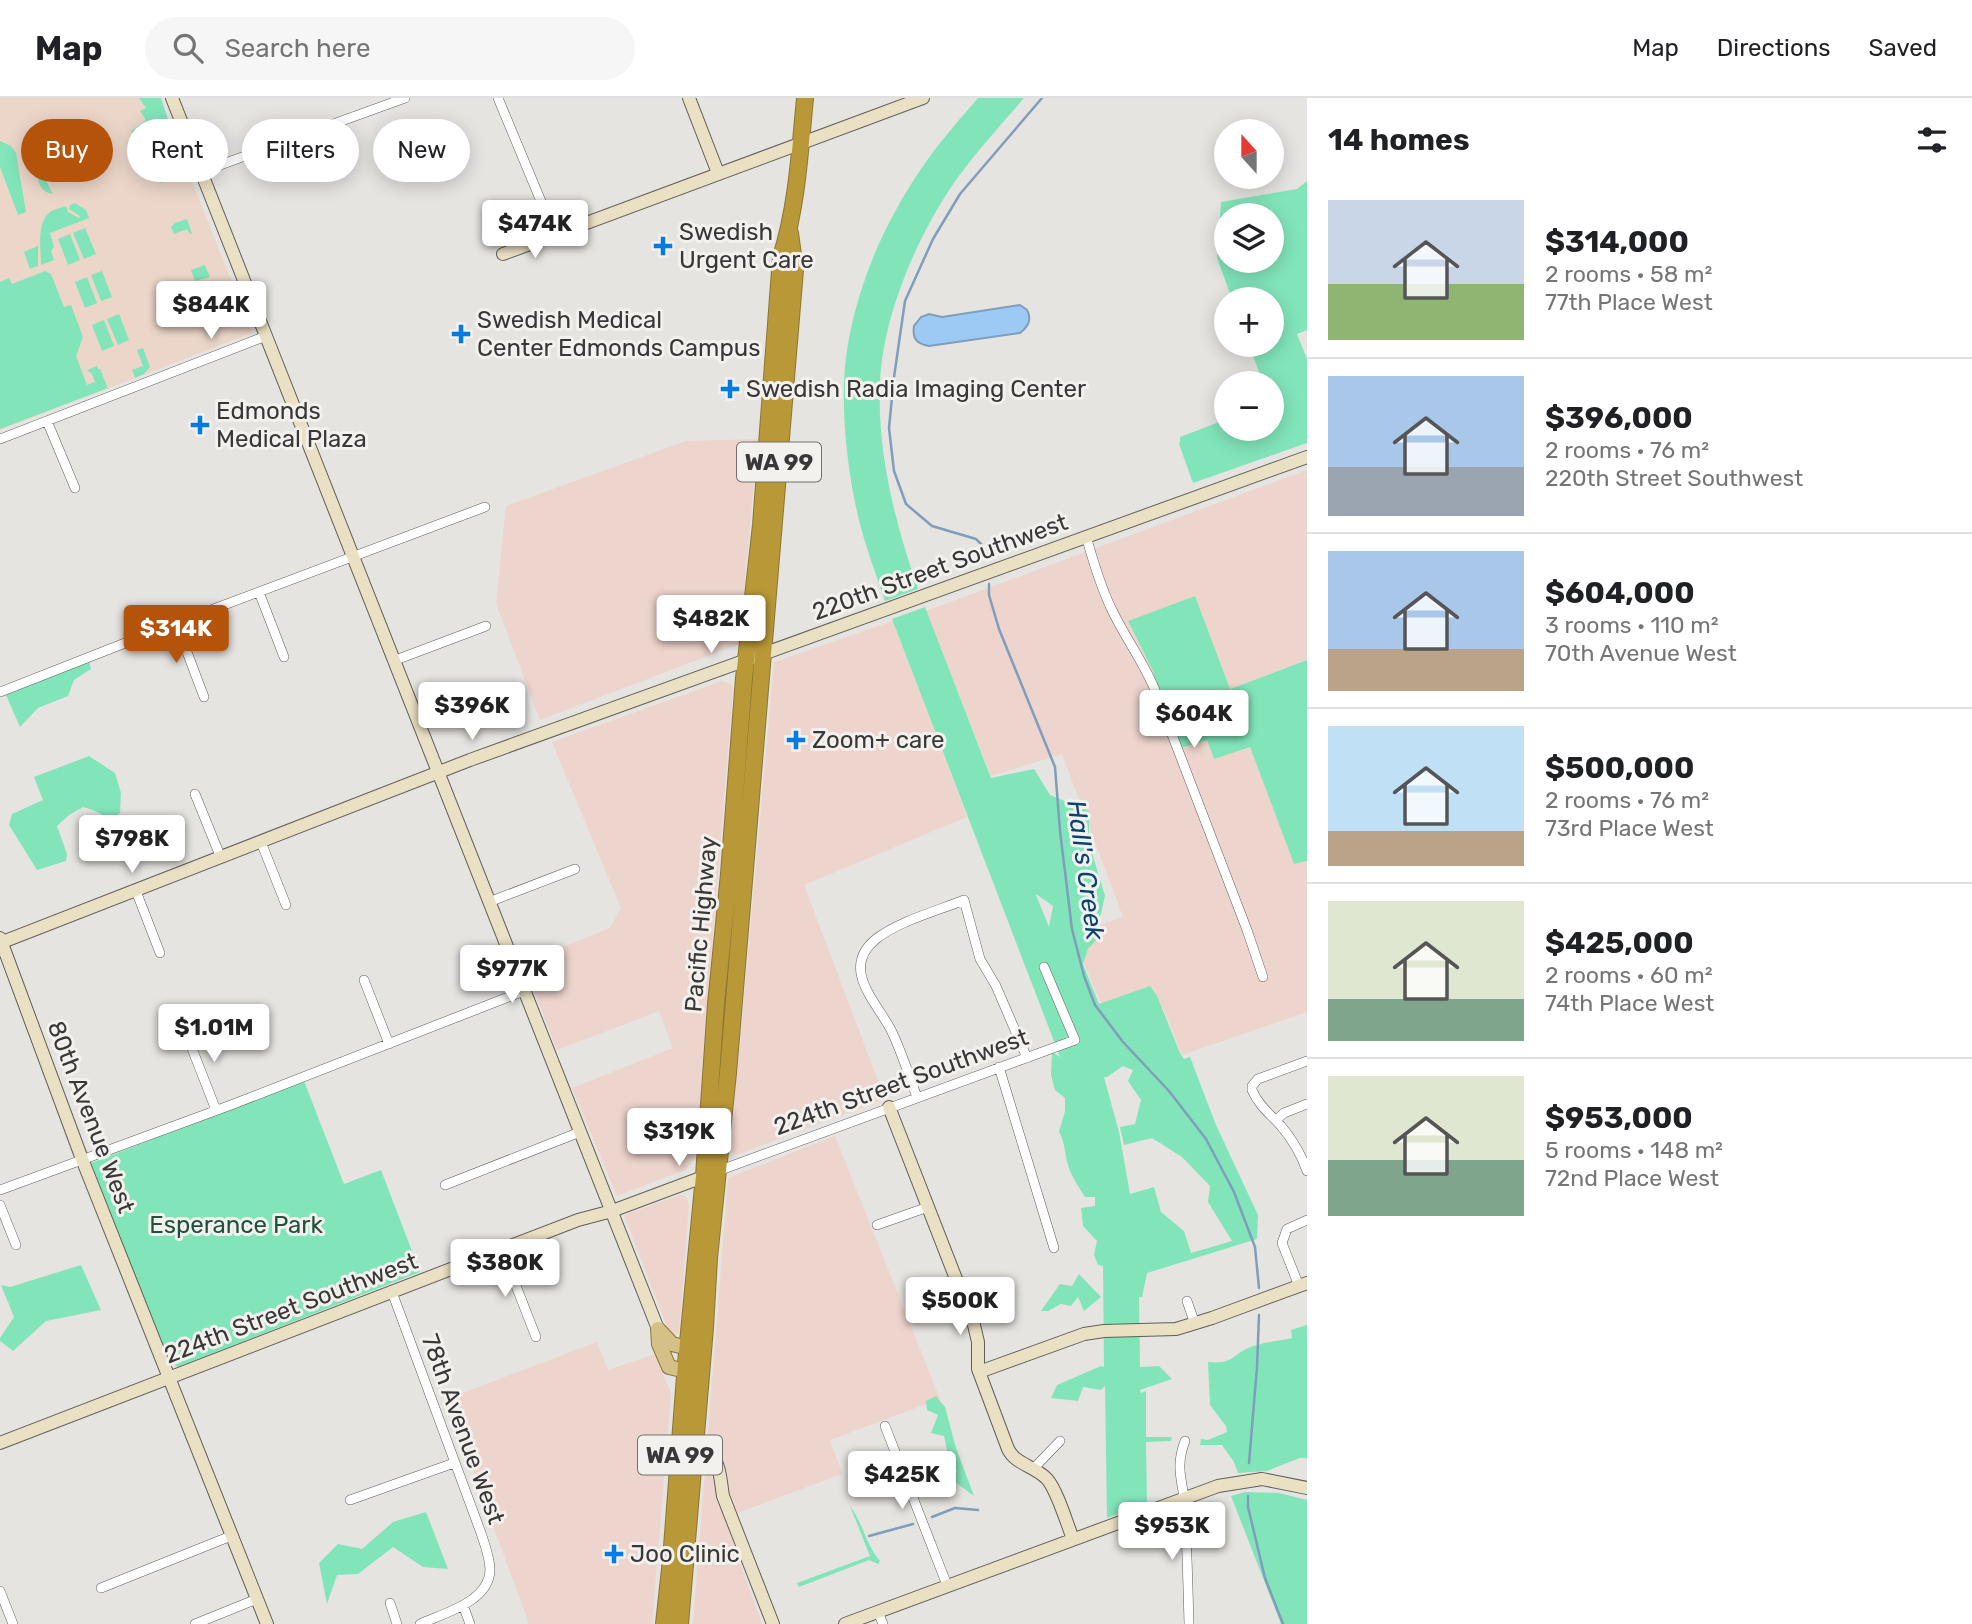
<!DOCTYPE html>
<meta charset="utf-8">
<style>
:root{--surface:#fff;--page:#f6f6f6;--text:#202124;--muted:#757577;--line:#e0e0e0;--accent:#b45309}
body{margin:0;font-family:Rubik,sans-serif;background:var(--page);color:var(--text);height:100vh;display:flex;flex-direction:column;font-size:26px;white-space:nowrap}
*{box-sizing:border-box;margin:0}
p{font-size:23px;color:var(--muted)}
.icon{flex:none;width:38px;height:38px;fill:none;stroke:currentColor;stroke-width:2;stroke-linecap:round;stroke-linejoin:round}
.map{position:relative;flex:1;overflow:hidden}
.sheet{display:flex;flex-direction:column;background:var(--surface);width:665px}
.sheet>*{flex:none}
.guide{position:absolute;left:21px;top:21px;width:665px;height:63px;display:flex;gap:14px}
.needle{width:46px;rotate:339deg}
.tools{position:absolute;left:1214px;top:21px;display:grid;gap:14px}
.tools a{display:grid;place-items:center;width:70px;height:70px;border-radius:50%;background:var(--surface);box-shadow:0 4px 18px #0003;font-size:35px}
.price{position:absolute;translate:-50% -60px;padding:0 16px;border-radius:7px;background:#fff;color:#222;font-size:23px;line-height:46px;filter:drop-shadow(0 2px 4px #0008)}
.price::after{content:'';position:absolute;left:50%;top:42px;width:21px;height:16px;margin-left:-10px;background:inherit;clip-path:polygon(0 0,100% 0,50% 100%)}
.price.on{background:var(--accent);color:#fff}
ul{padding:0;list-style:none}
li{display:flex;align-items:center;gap:21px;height:175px;padding:0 21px}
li+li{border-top:2px solid var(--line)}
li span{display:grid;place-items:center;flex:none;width:196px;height:140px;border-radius:0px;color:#555}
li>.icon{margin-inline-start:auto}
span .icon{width:84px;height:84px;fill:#fffc;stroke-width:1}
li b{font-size:30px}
h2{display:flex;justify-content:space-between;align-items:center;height:84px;padding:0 21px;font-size:30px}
.tag{padding:0 24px;border-radius:32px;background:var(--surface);box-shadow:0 4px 18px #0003;font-size:24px;line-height:63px}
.tag.on{background:var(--accent);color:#fff}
header{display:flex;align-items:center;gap:42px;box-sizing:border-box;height:98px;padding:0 35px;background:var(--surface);border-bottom:2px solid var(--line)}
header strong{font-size:33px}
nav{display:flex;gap:38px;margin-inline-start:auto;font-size:24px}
.search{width:490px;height:63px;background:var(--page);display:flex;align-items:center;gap:18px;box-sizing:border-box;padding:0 24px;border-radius:38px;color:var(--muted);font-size:26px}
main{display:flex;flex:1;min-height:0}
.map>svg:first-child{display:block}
</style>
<header>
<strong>Map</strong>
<div class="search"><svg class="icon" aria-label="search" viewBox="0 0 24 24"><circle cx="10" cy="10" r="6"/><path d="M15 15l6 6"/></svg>Search here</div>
<nav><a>Map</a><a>Directions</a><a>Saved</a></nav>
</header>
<main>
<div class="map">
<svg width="1307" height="1526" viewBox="0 0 1307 1526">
<rect width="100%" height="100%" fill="#e6e4e0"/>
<path fill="#edd4cd" d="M758,341L739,546L540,622L496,505L506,408L686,343Z
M1307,372V562L1229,591L1195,499L1128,523L1152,571L1207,642L1213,660L1250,649L1294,766L1307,763V914L1182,957L1163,910L1115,922L1102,907L1084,865L1083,833L1123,819L1062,656L991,678L926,513Z
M893,523L967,719L804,787L885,1001L736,1057L731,1053L732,1034L774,564Z
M722,583L731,586L733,591L695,1059L687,1071L617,1098L572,990L673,950L659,913L557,952L523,865L610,830L621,810L552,644Z
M835,1038L940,1301L830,1342L842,1376L724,1420L762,1526H693L728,1080Z
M680,1097L686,1099L689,1106L679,1234L675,1238L670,1236L624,1117Z
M597,1244L608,1272L655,1256L671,1296L652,1526H529L447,1301Z"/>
<path fill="#ecd6c9" d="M0,0H159L252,235L0,332Z"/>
<path fill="#82e5ba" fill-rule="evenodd" d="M139,0H161L168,21L167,27L162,33L143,38L129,48L127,45L131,42L129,40L133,37L131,33L146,22L140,13L146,10Z
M978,0H1024C1001,27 977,53 956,82C918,136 883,217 880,284C877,356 895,424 918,491L885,503C876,476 866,450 859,422C847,373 839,303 847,252C857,188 884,125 921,71C938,46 958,23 978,0Z
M0,43L11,48L16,55L26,114L18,117L0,69Z
M173,47L177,48L176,50L183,55L190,76L161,85L158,83L157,72L164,68L160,50Z
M38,67L46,76V83L53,96C37,93 38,81 36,68Z
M1307,83V232L1297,236L1307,261V345L1193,385L1179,346L1180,344V339L1227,321V331H1272V285H1263L1249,247H1272V201H1232L1217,160L1221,104L1297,91ZM1272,117V163H1227V117Z
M75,105L86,112L89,120L50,135L54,149L51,153L54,162L41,167C41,152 36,125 50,114C54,111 61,110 66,108L68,114L79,120L80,118L69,111L70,107Z
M187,121L192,136H190L187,131L174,136L171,129L175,125Z
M85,130L96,156L84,161L73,135Z
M70,136L80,162L68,167L58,141Z
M38,148V168L30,171L24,154Z
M205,167L210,179L195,183L191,172Z
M45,173L51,176L64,209L71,207L83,239L76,258L87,287L95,284L92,276L87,272L97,268L98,271H100L108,290L0,331V184L9,180L12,186Z
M102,173L112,199L101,203L91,177Z
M87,179L97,205L85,210L75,184Z
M119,216L129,242L118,247L107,221Z
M104,222L114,248L102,253L92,227Z
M143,250L150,269L144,276L135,280L132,272L143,268L137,252Z
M1195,498L1230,591L1307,562V763L1294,766L1250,649L1214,661L1207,642L1181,650L1152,571L1128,523Z
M925,509L991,680L1034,671L1050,697L1089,713V745L1105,798L1099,824V839L1088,851L1083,866L1099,906L1150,888L1157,898L1180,955L1184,961L1190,959L1216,1027L1258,1117L1257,1141L1147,1175L1142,1199H1139L1140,1269L1159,1268L1172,1281L1140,1292L1141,1295L1146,1293V1339H1172L1171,1343L1146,1344L1147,1405L1107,1420L1105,1288L1101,1292L1083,1289L1078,1303L1051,1300L1057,1287L1101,1268L1104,1269L1103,1168L1098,1167L1094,1157L1097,1143L1083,1128L1081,1110L1095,1108V1099H1085C1079,1089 1071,1078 1068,1067C1064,1054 1066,1047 1059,1034L1065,1013V1000L1055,992L1051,977L1052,954L1060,959L892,521ZM1036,796L1053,808L1049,829L1036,797ZM1123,968L1133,972L1128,983L1141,1002L1135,1026L1120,1029L1124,1047L1152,1040L1182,1059L1210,1088L1208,1104L1232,1143L1191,1155L1184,1133L1161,1114L1154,1089L1130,1096L1119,1034L1104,979H1107Z
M89,563L91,571L74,582L68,598L38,610L20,629L6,597Z
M89,658L115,675L121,695L120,715L111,721L93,712L83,709L69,717L57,728L67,756L66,763L37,772L9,727L12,716L43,702L34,679Z
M304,983L344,1086L381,1072L420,1174L178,1269L168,1263L91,1065Z
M81,1167L101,1212L46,1223L13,1253L0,1243V1240L14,1219L1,1187L10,1189Z
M1079,1176L1101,1199L1084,1213L1078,1199L1071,1208L1061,1206L1048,1213H1041L1060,1186L1072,1188Z
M1307,1227V1360H1300L1267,1373L1238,1375L1234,1364L1222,1347H1200L1201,1341L1208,1342L1227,1334L1226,1328L1210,1307L1208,1264C1234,1267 1233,1255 1253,1248C1265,1244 1279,1243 1292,1240L1291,1232Z
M936,1298L945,1309L956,1350L974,1398L955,1384L940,1388L957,1374L952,1361L944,1359L947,1352L944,1338L931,1335L938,1317L927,1312L926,1303Z
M1245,1394L1279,1395L1307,1402V1526H1281L1231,1398Z
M850,1408C863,1425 866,1447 880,1463L878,1466L869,1462L799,1489L797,1485L870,1458Z
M426,1414L448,1471L423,1469L393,1449L358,1476L337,1477L327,1506L319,1465L338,1446L362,1451L393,1424Z"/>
<path fill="#9dcaf5" stroke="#7f9ebc" stroke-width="2" d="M1020,207L1027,212C1032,221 1028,229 1020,235L929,248C917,246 912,241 914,228L921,219L929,216L942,219Z"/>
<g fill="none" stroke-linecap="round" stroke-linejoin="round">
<path stroke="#7f9ebc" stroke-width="2.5" d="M987,456L983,448L976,441L932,428L906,406L894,373L889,330L894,279L905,203L933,141L960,96L1042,0
M989,486V497L999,531L1055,669L1060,733L1072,831L1084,878L1095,907L1123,944L1169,993L1206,1041L1234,1094L1255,1149L1259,1190
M1249,1365L1257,1269L1259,1217
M1248,1398V1409L1265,1480L1283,1526
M932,1419L955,1410L978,1412
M869,1438L913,1426"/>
<g stroke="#5f5e5b" stroke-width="10">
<path id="street" d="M498,0L555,137
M201,74L405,0
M47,323L75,390
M0,341L266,238
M1086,438C1093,463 1100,487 1111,510C1124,538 1143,563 1155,592L1247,832L1263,879
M259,494L284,559
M176,525L204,599
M393,563L486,528
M0,594L176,525L485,409
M195,696L221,760
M261,744L286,807
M136,793L160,855
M489,804L575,771
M364,882L389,946
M184,930L216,1012
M1307,963L1258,981L1252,988V992C1259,1008 1270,1016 1281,1028C1293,1042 1301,1056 1307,1073
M999,969L1054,1150
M917,999C909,978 902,955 892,934C878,905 839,871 876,841C899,823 937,813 964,802L980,861L996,888L1027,960
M1276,1022L1284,1015L1307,1006
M718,1073L1075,942L1044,869
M445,1087L580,1034
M0,1092L231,1007L524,893
M0,1107L16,1147
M877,1127L928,1109
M502,1152L536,1239
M1299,1188L1282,1145L1287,1131L1307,1122
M392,1194L481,1435C485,1447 490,1460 490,1472C489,1504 444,1515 420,1526
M1187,1203L1195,1226
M885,1328L947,1487
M1185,1343C1174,1372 1184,1384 1185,1412C1187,1450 1188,1488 1189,1526
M1033,1371L1060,1343
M350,1402L454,1365
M101,1490L231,1438
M0,1493L13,1526
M390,1505L397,1526
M463,1507L470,1526
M878,1514L883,1526
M195,1526L257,1501"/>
</g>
<g stroke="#5f5e5b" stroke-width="14">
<path id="secondary" d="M172,0L658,1231
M689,0L718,75
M503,156L923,0
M0,840L82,1061L267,1526
M0,845L470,662L1307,359
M889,1009L974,1227L978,1244V1271L1008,1351C1016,1367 1035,1368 1047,1381C1057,1392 1067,1426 1073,1441
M979,1274L1084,1236L1104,1233L1176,1231L1212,1220L1307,1185
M0,1345L578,1122L612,1113L711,1076
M695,1349C722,1356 719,1375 723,1398L773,1526
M845,1526L1218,1388L1262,1381L1307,1390"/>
</g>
<g stroke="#8c7637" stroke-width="16">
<path id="primary" d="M658,1231L659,1246L669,1269L686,1273
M658,1231L672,1246L688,1250"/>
</g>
<g stroke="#8c7637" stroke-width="18">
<path id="highway" d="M664,1526L671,1462L686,1265L704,1078L716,906L729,776L744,580L761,427L781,159C797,109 800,52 805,0
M680,1526L705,1230L709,1160L728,975L795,172L790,135"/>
</g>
<use href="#street" stroke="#fff" stroke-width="9"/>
<use href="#secondary" stroke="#eae0c3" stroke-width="12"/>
<use href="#primary" stroke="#d5c187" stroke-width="14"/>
<use href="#highway" stroke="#b99837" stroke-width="16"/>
</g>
<g fill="#027be2" stroke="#f3f1ee" stroke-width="2.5">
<path d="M659.5 137.5h7v7h7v7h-7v7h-7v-7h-7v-7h7z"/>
<path d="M457.5 225.5h7v7h7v7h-7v7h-7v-7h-7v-7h7z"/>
<path d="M726.5 280.5h7v7h7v7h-7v7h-7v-7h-7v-7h7z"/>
<path d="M196.5 316.5h7v7h7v7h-7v7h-7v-7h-7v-7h7z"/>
<path d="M792.5 631.5h7v7h7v7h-7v7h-7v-7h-7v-7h7z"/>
<path d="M610.5 1445.5h7v7h7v7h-7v7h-7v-7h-7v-7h7z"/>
</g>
<g text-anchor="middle" stroke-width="6" stroke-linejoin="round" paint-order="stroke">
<g fill="#f3f1ee" stroke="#71706e" stroke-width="2">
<rect x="737" y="344.5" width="84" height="39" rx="5"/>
<rect x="638" y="1337.5" width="84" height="39" rx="5"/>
</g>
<g font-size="23" font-weight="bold" fill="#393837">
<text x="779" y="372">WA 99</text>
<text x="680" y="1365">WA 99</text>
</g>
<g font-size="24" fill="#393837" stroke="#f3f1ee" text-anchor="start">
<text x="679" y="142">Swedish<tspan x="679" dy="28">Urgent Care</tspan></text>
<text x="477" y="230">Swedish Medical<tspan x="477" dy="28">Center Edmonds Campus</tspan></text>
<text x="746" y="299">Swedish Radia Imaging Center</text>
<text x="216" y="321">Edmonds<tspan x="216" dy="28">Medical Plaza</tspan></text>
<text x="812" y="650">Zoom+ care</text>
<text x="630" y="1464">Joo Clinic</text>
</g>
<g font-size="24" fill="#393837" stroke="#f3f1ee">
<text transform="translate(940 469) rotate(-20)" y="8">220th Street Southwest</text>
<text transform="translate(701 826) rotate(-85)" y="8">Pacific Highway</text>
<text transform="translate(901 984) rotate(-20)" y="8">224th Street Southwest</text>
<text transform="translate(91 1019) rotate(69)" y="8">80th Avenue West</text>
<text transform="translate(291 1210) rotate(-21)" y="8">224th Street Southwest</text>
<text transform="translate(463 1331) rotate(70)" y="8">78th Avenue West</text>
</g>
<g font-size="24" fill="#20513d" stroke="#f3f1ee">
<text x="236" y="1135">Esperance Park</text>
</g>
<g font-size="26" font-style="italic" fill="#074471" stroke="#f3f1ee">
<text transform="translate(1086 772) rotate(82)" y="9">Hall's Creek</text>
</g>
</g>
</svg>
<div class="tools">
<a><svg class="needle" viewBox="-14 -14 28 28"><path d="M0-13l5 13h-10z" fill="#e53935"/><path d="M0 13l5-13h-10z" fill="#757577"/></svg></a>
<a><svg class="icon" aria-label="layers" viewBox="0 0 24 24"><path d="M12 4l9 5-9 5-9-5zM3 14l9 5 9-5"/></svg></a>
<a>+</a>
<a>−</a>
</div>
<b class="price" style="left:535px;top:162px">$474K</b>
<b class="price" style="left:211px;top:243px">$844K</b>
<b class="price" style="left:711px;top:557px">$482K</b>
<b class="price on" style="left:176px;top:567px">$314K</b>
<b class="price" style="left:472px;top:644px">$396K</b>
<b class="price" style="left:1194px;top:652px">$604K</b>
<b class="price" style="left:132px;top:777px">$798K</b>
<b class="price" style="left:512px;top:907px">$977K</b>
<b class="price" style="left:214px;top:966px">$1.01M</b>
<b class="price" style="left:679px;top:1070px">$319K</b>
<b class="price" style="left:505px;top:1201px">$380K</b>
<b class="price" style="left:960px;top:1239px">$500K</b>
<b class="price" style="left:902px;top:1413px">$425K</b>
<b class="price" style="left:1172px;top:1464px">$953K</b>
<div class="guide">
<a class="tag on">Buy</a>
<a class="tag">Rent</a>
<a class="tag">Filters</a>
<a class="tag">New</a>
</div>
</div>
<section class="sheet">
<h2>14 homes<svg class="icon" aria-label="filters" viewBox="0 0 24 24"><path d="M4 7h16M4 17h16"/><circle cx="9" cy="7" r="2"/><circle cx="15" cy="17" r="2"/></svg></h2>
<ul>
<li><span style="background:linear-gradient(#c9d6e8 60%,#8fb573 0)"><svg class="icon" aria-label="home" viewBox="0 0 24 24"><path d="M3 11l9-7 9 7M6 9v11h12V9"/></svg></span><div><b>$314,000</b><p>2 rooms · 58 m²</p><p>77th Place West</p></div></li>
<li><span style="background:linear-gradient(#a9c7e8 65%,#9aa5b1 0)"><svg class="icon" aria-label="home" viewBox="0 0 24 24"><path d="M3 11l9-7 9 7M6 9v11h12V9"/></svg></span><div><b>$396,000</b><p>2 rooms · 76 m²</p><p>220th Street Southwest</p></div></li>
<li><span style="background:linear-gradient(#a9c7e8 70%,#b9a48a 0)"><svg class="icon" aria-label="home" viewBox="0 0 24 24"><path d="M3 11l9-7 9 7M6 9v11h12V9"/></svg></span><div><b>$604,000</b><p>3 rooms · 110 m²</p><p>70th Avenue West</p></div></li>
<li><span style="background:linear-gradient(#bfe0f5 75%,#b9a48a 0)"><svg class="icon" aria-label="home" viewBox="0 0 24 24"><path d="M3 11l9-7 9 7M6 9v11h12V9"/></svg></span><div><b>$500,000</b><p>2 rooms · 76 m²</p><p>73rd Place West</p></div></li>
<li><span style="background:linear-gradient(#dfe7d0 70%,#7fa58c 0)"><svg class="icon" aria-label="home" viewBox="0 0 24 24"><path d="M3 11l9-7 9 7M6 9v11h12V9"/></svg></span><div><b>$425,000</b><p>2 rooms · 60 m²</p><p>74th Place West</p></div></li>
<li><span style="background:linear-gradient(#dfe7d0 60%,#7fa58c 0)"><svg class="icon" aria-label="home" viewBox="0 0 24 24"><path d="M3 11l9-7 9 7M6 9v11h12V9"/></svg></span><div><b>$953,000</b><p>5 rooms · 148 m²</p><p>72nd Place West</p></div></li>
</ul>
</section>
</main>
